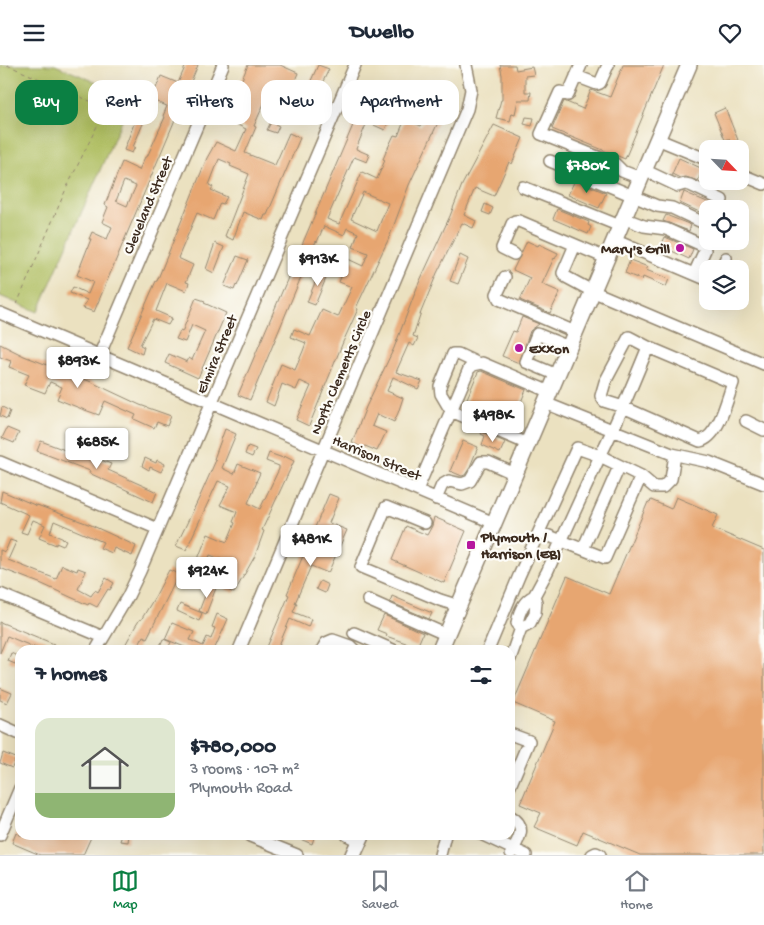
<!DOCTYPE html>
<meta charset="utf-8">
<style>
:root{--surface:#fff;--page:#f2f2f3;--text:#1f2937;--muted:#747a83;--line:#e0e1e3;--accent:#0b8043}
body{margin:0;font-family:"Gochi Hand",sans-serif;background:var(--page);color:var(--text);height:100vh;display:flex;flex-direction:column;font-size:19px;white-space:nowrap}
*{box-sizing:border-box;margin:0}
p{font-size:16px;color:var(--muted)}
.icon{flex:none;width:28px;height:28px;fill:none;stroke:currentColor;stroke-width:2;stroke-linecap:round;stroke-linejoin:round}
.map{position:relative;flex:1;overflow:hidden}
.sheet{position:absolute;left:15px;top:580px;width:500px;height:195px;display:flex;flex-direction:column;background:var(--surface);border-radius:15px;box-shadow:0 5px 20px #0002}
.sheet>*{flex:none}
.hud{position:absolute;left:15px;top:15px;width:500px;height:45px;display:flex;gap:10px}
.needle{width:32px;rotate:115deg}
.fabs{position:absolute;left:699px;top:75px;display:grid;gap:10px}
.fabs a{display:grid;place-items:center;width:50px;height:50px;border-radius:10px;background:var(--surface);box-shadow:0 5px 20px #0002;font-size:25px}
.price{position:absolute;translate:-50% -42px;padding:0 11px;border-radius:5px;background:#fff;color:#222;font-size:16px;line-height:32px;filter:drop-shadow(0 1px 2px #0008)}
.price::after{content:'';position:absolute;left:50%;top:30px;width:15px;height:11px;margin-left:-8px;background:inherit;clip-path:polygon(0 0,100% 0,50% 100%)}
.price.active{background:var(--accent);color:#fff}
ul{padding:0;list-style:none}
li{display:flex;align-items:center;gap:15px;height:125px;padding:0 20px}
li+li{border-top:1px solid var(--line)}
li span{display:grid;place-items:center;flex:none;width:140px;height:100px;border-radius:15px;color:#555}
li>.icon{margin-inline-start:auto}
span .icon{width:60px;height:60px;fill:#fffc;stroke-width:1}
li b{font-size:21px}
h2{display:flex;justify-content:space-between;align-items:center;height:60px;padding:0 20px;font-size:21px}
.chip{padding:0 18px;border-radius:15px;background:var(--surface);box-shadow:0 5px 20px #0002;font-size:18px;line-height:45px}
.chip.active{background:var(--accent);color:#fff}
header{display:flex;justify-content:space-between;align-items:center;height:65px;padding:0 20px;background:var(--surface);font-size:22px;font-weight:800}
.dock{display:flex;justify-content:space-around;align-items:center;height:70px;border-top:1px solid var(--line);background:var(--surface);font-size:14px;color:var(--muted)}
.dock a{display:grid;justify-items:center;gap:2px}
.dock .active{color:var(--accent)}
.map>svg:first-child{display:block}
</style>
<header><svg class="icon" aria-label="menu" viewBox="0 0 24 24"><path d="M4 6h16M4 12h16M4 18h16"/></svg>Dwello<svg class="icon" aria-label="heart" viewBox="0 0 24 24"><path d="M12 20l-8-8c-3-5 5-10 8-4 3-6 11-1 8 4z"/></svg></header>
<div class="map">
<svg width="764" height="790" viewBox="0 0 764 790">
<rect width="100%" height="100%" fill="#fdfcf7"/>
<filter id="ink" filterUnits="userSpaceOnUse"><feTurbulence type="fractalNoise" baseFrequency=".02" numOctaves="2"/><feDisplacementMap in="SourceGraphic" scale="10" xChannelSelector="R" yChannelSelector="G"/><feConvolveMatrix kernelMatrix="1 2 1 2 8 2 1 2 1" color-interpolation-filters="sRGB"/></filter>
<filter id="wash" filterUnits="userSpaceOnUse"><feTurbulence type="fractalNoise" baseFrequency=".0096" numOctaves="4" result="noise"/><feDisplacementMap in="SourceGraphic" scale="20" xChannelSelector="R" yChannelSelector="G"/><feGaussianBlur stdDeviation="1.12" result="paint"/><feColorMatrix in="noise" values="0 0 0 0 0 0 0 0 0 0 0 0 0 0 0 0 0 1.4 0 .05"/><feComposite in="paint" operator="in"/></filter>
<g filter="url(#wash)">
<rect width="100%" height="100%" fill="#ebe1c0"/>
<path fill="#afbe60" stroke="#75743f" d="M0,0H55L132,32L38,247L0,231Z"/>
<g id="blocks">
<path fill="#e7a671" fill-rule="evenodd" d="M186,0H198L94,247L83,243L87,235L70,228L73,222L88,229L93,217L77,210L91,174H89L92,167L107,174L112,162L102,157L108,142L105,140L122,97L139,105L145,92H147L165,52L163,51L167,41L149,34L152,27L154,28L161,11L178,18ZM124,116L136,121L127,141L116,136Z
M248,0H280L298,8L291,25L293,26L290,34L271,26L267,35L266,34L254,61L256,62L245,88L275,100L289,68L300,73L267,150H265L263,155L243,147L233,175L225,171L249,109L230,101L231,99L219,94L209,120L213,122L211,125L227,132L223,139L220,138L213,155L197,148L178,193L193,200L186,217L189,218L186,226L167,218L156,246L172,253L168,260L153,254L140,280L144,282L142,289L127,282L156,216H157L207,93L216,77L236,86L246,64L225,54Z
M318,0L329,4L315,33L305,29Z
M500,0H515L516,5L532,2L534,10L525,11V27H531L530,35H518L515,49L512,48L510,56L496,53L501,35H502V10Z
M623,0H664L625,94L552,64L564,36L583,44L591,25L610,32Z
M372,20L382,24L379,32L395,40L385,65L367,57L356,84L370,90L367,97L354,92L327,154L339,159L362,107L377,114L385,95L383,94L386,87L394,70L398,71L405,54L421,61L428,46L441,51L409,120L389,173L356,243L358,244L343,277L309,361L296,355L311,321L300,316L296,325L282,319L274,341L266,337L281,299L295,305L303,286L306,278L291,272L294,264L310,271L322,245L338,252L352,222L339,217L348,194L363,201L368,188L353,182L358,168L347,163L344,170L324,161L317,177L316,176L250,335L238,330L368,25L370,26ZM363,127L388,138L377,166L351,154Z
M140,43L148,47L133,82H135L132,88L124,85Z
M725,43L738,75L730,78L729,74L725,75L714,48Z
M526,52L534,53L532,61L524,59Z
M271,57L279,61L276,68L267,65Z
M494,60L523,73L512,99L509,97L494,131L475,123L464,150L476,156L473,163L462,158L437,208L421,247L413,271L418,273L414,281L409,278L396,307L422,316L418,324L393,312L387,326L403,333L398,348L394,357L377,349L372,361L386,367L377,386L365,381L364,383L352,378L366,342L394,283L418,220L450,151L462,120Z
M679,93L703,104L698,116L686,112L680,113L672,109Z
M575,115L606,128L599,143L568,130Z
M684,127L714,140L712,144H708V151L680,138Z
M485,139L493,143L490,150L482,147Z
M557,144L589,157L588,160L591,162L588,169L553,154Z
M666,150L691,160L689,166L663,156Z
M665,172L693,184L689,194L661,181Z
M527,176L538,181L539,179L558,188L555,194L554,193L542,219L560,227L550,248L520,235L530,213L513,205Z
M215,178L224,182L214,208L206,204Z
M460,190L468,194L458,219L450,216Z
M237,191L248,195L237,221L236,220L234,225L224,221Z
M630,195L648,202L646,205L669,214L666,222L643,212L642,215L625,208Z
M321,203L329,206L315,240L307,237Z
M196,233L205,236L204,238L226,248L198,313L165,298L169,289L187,297L189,293L192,295L205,266L192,260L185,277L176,274L180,266L182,267Z
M522,252L539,259L530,266L519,298L502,291L513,266L516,267Z
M0,279L24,291L89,316L140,340L171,351L167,361L157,357L154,363L134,354L136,350L105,336L99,350L82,344L57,334L62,322L50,317L45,328L24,320L29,310L9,302L11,296L0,292Z
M481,306L526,325L510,363L463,343L478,307Z
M2,342L10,346L7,354L0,351Z
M7,363L19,368L14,378L2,373Z
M225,364L236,369L222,403L234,409L238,399L260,408L256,417H257L248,438L260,444L279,404V401L266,396L269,388L283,393L284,391L294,396L262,465L264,466L255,491L234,528L225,524L236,500L210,490L200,515L191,511L208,469L227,477L235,458L233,457L237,447L220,440L230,421L218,416L186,485L176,481L201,429L216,395L214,394Z
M482,367L505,377L500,388L482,380L485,371L481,369Z
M41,376L86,393L88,390L111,399L108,405L157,427L153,437L89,408L90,406L37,386Z
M463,376L478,382L469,404L465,410L462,411L450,406Z
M248,381L256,384L252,392L245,389Z
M145,393L156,398L157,395L165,399L161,407L150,402L149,405L142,401Z
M2,426L37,441V440L91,460L136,481L132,491L114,483L112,488L100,483L103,477L54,456L50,468L66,475L63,481L56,478V480L39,473L45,460L33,455L27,469L21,467L29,450L0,437Z
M329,429L339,433L329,458L347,465L328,508L311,501L295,538H297L293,547L311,554L308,562L290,554L277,585H272L267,582L289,530L287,529Z
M676,432L718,450L712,463L764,485V790H640L583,766L577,780L534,762L541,748L520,739L555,656L513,638L567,511L609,529L648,437L650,438L651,435L671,444Z
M434,452L466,466L444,518L392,495L406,461L427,470L432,461Z
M10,475L16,477L8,495L56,514L62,500L77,506L78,503L86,506L78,524L91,531L95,525L98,527L106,513L114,518L110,525L108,524L97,542L89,538L88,540L42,519L0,503V485L5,487Z
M169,505L179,509L147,573L143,571L136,585H129L124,582L135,562L140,554L141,555L156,530Z
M320,516L328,520L325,528L316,524Z
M207,520L216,523L206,549L199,546L206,528L204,527Z
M392,531L432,548L429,554L390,537Z
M180,539L202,548L199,556L177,546Z
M217,549L228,554L214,585H192L165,574L172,558L194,567L190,575L203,581L207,572L211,574L215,563L212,562Z
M384,550L423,568L417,582L386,571L387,569L377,565Z
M0,557L54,579L51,585H41L7,571L0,588Z
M163,574L171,577L168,584L160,581Z
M11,588L19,592L15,599L8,596Z
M0,623L12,628L7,638L0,635Z
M3,688L16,693L12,703L0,698Z
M16,768L20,770H92L83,790H40L12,778Z
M122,770H129L128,777L120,776Z
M291,770H315L312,779Z"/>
</g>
</g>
<g filter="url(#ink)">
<use href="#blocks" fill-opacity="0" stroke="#93866f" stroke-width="1"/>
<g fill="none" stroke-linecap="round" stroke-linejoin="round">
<g stroke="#93866f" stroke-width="14">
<path id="minor" d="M581,0L568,30L560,27L541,69L615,99L622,106L640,113
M576,11L597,19L600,18L608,0
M657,74L708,95
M550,96L657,141L672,143L708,160
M644,105L678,121L685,119L690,120L722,135
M740,109L764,119
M523,122L620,161
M623,153L644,161L666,164L704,181L705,185L694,209
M614,175L708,215
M575,180L563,208L566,212L592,226L764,299
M514,189L502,183L512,159L515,156H519L606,193
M721,204L726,193
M505,212L497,229L499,234L575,267
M0,248L494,458
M99,291L223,0
M477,298L458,289H453L440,321L441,329L451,346L528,379
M557,310L526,297L537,269L569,282
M545,338L672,389L709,397L764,419
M746,356L764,365
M0,397L158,464
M417,425L469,304L473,300L482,298L550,327
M436,434L442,420L449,416L462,419L470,416L481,397H488L515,409
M425,458L386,442L361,502L440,535L459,541
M539,467L605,493L641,411
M583,484L619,402
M0,529L103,572
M534,531L547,507L600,391L641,411L654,422H663L671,414L675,390
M368,535L447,570
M354,568L393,585
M96,585L128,531L140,506L355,0
M239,585L467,44L471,25L466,0
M322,585L326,578L333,575L350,581L354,585
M488,585L519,511L577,383L600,391C618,356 633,319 648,282L733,318C727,334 719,372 700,376L623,342L604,336L601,331L605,317L629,272L648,282
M510,594L521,563L530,558L535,548L536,537L534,531C523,536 519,547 517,558L521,563
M0,660L20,669
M510,669L529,676L510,721
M510,751C528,761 519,774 511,788
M0,770L20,723
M347,770L359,776
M483,770L526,790
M250,771L297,790
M440,790L445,770
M592,790L596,788L600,790"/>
</g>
<g stroke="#93866f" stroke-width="18">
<path id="major" d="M440,585L689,0
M353,790L362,770"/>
</g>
<path stroke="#93866f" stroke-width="1" stroke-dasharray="4 4" stroke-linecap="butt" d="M7,0L90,36C98,41 99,46 100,55L66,124L17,239"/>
<use href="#minor" stroke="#fff" stroke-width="11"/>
<use href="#major" stroke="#fff" stroke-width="15"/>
</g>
</g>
<g fill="#b5179e" stroke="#fdfcf7" stroke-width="2">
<circle cx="680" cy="183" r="5"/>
<circle cx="519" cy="283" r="5"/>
<rect x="466" y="475" width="10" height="10" rx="2.5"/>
</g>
<g text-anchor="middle" stroke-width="4.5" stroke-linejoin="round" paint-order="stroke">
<g font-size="15" fill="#3b2a1e" stroke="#fdfcf7">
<text transform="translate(147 140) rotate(-67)" y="5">Cleveland Street</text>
<text transform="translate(216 289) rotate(-67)" y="5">Elmira Street</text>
<text transform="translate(340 307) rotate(-67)" y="5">North Clements Circle</text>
<text transform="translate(377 392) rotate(23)" y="5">Harrison Street</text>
</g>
<g font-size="15" font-weight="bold" fill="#3b2a1e" stroke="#fdfcf7" text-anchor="start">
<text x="670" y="188" text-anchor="end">Mary's Grill</text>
<text x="529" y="288">Exxon</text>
<text x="481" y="476">Plymouth /<tspan x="481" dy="17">Harrison (EB)</tspan></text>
</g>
</g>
</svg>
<div class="fabs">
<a><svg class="needle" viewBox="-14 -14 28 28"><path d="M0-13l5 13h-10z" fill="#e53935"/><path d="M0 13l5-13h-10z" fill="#747a83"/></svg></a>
<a><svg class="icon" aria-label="locate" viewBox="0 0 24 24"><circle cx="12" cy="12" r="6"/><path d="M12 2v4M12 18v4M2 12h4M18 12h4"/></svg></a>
<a><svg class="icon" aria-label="layers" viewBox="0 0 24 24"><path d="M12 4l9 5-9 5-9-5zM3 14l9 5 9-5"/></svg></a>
</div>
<b class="price active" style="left:587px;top:129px">$780K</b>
<b class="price" style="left:318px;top:222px">$913K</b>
<b class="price" style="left:78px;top:324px">$893K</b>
<b class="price" style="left:493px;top:378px">$498K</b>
<b class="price" style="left:97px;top:405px">$685K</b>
<b class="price" style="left:311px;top:502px">$481K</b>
<b class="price" style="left:207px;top:534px">$924K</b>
<div class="hud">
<a class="chip active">Buy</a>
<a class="chip">Rent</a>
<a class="chip">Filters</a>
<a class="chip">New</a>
<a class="chip">Apartment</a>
</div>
<section class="sheet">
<h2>7 homes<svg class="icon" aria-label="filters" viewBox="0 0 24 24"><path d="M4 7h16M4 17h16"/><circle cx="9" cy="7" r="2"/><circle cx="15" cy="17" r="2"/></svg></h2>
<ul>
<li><span style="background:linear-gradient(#dfe7d0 75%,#8fb573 0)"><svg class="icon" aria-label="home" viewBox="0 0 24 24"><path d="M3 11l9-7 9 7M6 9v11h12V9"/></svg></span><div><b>$780,000</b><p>3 rooms · 107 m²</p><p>Plymouth Road</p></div></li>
</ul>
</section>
</div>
<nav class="dock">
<a class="active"><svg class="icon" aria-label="map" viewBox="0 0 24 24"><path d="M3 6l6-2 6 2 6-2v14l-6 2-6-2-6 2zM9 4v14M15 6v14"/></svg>Map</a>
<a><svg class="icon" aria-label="saved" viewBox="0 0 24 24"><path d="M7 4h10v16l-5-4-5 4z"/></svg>Saved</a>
<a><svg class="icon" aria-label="home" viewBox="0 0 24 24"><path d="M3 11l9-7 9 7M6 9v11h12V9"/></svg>Home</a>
</nav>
